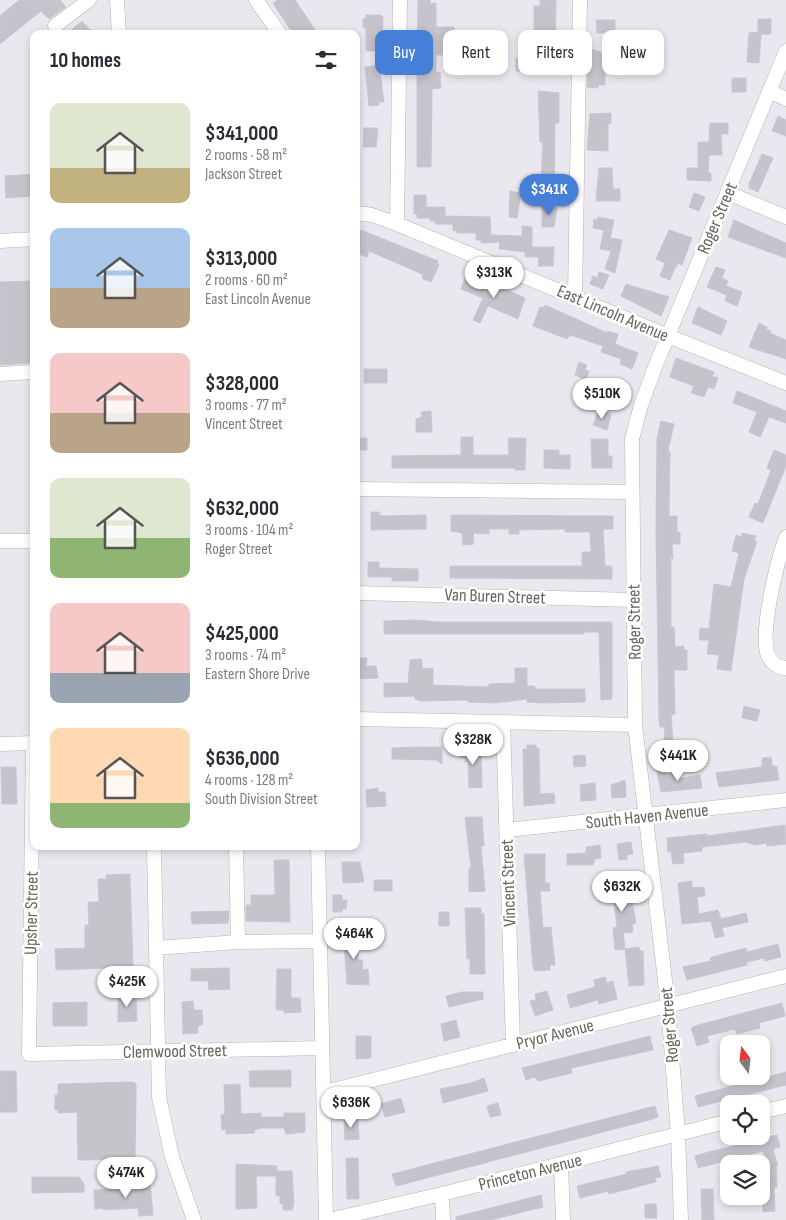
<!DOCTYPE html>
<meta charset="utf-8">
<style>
:root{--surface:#fff;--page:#f7f7f7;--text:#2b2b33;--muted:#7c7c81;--accent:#457fd7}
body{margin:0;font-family:"Sofia Sans Condensed",sans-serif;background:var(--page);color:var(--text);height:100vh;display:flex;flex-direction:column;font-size:19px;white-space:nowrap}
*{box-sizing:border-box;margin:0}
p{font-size:16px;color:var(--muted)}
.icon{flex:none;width:28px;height:28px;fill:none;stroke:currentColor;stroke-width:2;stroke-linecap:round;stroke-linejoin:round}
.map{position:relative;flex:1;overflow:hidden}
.drawer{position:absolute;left:30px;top:30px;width:330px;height:820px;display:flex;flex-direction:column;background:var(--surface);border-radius:10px;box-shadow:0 2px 8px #0003}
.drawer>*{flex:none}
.hud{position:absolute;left:375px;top:30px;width:335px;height:45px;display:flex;gap:10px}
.needle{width:32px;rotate:345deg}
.tools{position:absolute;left:720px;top:1035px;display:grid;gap:10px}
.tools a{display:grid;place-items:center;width:50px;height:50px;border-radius:10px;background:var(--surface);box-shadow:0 2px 8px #0003;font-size:25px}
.price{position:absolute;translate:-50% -42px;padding:0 11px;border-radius:18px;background:#fff;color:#222;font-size:16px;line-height:32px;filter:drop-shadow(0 1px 2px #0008)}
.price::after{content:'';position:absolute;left:50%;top:30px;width:15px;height:11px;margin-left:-8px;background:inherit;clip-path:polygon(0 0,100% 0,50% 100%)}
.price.selected{background:var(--accent);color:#fff}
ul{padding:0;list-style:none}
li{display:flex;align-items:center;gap:15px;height:125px;padding:0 20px}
li span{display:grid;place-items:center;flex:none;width:140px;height:100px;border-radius:10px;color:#555}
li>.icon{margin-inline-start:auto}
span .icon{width:60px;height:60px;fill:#fffc;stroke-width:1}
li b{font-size:21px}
h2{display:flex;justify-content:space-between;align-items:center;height:60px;padding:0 20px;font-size:21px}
.tag{padding:0 18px;border-radius:10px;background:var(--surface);box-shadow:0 2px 8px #0003;font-size:18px;line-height:45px}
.tag.selected{background:var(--accent);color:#fff}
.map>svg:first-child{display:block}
</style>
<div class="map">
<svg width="786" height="1220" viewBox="0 0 786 1220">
<rect width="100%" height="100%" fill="#eae7ef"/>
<path fill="#c6c4cb" stroke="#c9c6d3" d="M19,0H60L66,7L49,19L41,11L0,44V16Z
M278,0H295L318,34H293L273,3Z
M418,0H430V4L436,3V27H454L455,55H436V72H440L441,88L432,89L431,167H417V60L421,59L420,52H417Z
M540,0H556L555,57H542V33H534V6H540Z
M366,15H380L383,17L382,47L379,46V51H366V28H363V19L366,18Z
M758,19H771V34H761L759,63L747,62L749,33L758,32Z
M596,20H615V33H597Z
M82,21L90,30L86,34H67Z
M589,49L605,53V85H598V88L587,87Z
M516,58L531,59L530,71H516Z
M379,65L384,102H379V105L369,106L365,67Z
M732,78H746V92H732Z
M538,91L559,93V123H555L554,200H540L543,143L540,142Z
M611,113V123L608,124V151L587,150L590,114Z
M778,116L786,120V136L772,131Z
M710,123H728V134H721L722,155H709L708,173H711V181L687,180V168H698V142H709Z
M364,128H378L376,147H363Z
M762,154L773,158L758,192L749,188V184Z
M599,168H612L613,189H620V201H596Z
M34,174V196L6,198L5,176Z
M510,191L521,193L517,218L509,217Z
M694,193L705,197L699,211L689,207Z
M414,195H426V207H445V216L490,217L491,235L522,236V226L532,227V247H554L553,266H538L539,257H525V252L499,249L500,242L481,243V240H476V233H457V230L453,231V224H435V221H430V218H417V214H414Z
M542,205L557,208L554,227H542Z
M598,217L614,220L610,238L622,240L615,273L605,269L611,251L600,249L604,230L593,228L594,219L597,220Z
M734,220L786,243V258L728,237Z
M361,230L438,261L437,264L439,265L431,282L423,279L422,274L369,251L367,257L356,253V238Z
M669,230L692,238L682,265L678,263L676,268L675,267L670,280L660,276L665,263L656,259Z
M716,267L725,270L722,278L728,281L726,286L742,292L737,306L725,301L727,295L707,287Z
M599,272L609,275L603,289L590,284L593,276L597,278Z
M466,276L490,286L491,283L525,298L518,319L488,306L480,323L473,320L483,298L461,289Z
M34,281V363L0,365V282Z
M626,284L669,297L661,316L621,296Z
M545,305L607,333V331L618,334L615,344L638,353L632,369L620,364L621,359L601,352L603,346L570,335L567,339L533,326L540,307L544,308Z
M698,307L727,321L721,335L692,323Z
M759,323L767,327L766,329L771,331L770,333L786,340V359L749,347Z
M676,358L714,372L712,376L718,378L714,389L708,387L704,397L691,393L694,386L670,377Z
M579,362L587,365L585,370L589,371L586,380L575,375Z
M364,369H387V383H364Z
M737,391L786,411V423L769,417L760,437L749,432L757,412L733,403Z
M599,409L611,414L607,430L593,425Z
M431,411L432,432H416V419L422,417L421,412Z
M661,421L674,424L668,451L670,452L669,516H677V532H680V544H672L673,559L671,556V627H674L675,647L684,646V650H687V670H674L675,714L671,715L673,742L664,743L665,727H660L659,721L656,532L657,438Z
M461,437H473V455H509L508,438H526L525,470H515V468H392V456L461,455Z
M356,438H367V450H356Z
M591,439H608V456H612V468H592Z
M544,450H559V455H570V469L544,468Z
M774,450L786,455V466L763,523L749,517L755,503L758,504L771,470L767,468Z
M371,512H379V515L383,516L426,515V529L371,530Z
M451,515L613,516V529H603L605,566H612V579L450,578V566H582V552H591L590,532H565V529L519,530V534H509V529H489V534L473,533L474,544L463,545L462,533L451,531Z
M742,533L756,536L754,541H757L744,579L731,671L717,669L719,655L707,654L709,640H699L700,628L709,629L714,584L731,587L739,553L732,551L736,535L741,537Z
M368,562H379V568L418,569V581H392V577H368Z
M416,620L439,622H612V699L601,700L599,632H584V634H384V621Z
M358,658H367L366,666H376L378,678L356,679Z
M422,659V669L433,668V685L489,687V684L515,683V668H527V686H535V689H585V702L545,703L527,702V699L495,703L468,702V700L421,701L415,699V696L384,697V683H408L410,660Z
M744,706L760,710L757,721L742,718Z
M527,745H536V748H539L540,794L554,793L555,803L524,806L523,749H527Z
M418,747H442V764L436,760L392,759V748Z
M481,748L482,787L469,788L468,762H465V758H460L459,749Z
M585,755L586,766L574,767L573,756Z
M771,757L772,765L777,767L779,780L719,787L716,773L762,767V758Z
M1,767H16L17,804H2Z
M665,770L666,774L676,773L677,779L700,775L702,788L661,792L657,771Z
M625,780L626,797L612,798L611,785Z
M595,783L596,800L581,801L580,785Z
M378,788V792H385L386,806L367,807L366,790Z
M465,817H482L484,846H481L485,891L469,892V869L471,868Z
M785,825L786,844L767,846V843L755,845L746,842L702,847V851L683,853L684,863L673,864L671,852H668L667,838L707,834V836Z
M631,842L633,854L627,855V859L619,860L617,844Z
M600,845L601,858L595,859L593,865H567V854L586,853V847Z
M524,854H545V883H549L550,891H540L543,928L551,927L555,965H550V970L535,971L533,967Z
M274,860H289L290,922L246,921V905H251V895H275Z
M342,862H360L364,882L343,883Z
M130,874L133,967L56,970L55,949L85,948V925H89L88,902H99L98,879H106V875Z
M624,877L625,886H629L636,923L632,924L633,932L623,933L625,949L615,950L613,928L617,927L614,902H611L609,892L617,891L616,878Z
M374,880H392V891H374Z
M692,881V888L704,887L705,896L697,897L699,914L718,910L721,919L746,913L748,922L722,928L724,936L715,938L711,921L682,924L678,883Z
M333,895H342V900H347L346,909H342V912H333Z
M465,908H481V914L484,913L485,974H470V959H467Z
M229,911L228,923L192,924L191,912Z
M439,912H449V926H439Z
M343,931H358V960H362L363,970L368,969L369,985L347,984Z
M778,944L781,957L765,961L764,958L747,962V965L687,980L683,967L711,961L710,958L719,955L746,948L747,952Z
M639,947L640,951H643L644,985L629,986L625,949Z
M229,968L230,989L209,990L208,981H191V969Z
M277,969H291V998H300L301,1012L284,1013V1010H276Z
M605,977L607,983L613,981L617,999L599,1004L598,1000L570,1008L567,995L595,987L594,980Z
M547,991L553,1010L535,1016L530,1001L536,1000L535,994Z
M462,992H483V999L449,1007L446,996Z
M118,995H136L137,1021L118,1022Z
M193,1001L194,1010H202L203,1024L198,1026V1033L183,1034L182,1002Z
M87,1002V1026H53V1003Z
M782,1003L785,1016L759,1023L760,1028L737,1034L735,1029L707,1036L709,1042L697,1046L691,1028L698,1025Z
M456,1020L460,1037L444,1041L441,1024Z
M356,1036H371V1058L356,1059Z
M650,1036L653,1050L571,1068L572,1073L539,1081L534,1077L526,1080L522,1068Z
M291,1070V1087H250L249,1071Z
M0,1071H16L17,1112H0Z
M786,1072V1085L698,1107L695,1096Z
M484,1078L488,1091L443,1103L440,1089L471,1083Z
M133,1082L136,1084V1098L135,1159L78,1160L77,1112L58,1113V1110H55V1095H58V1084Z
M240,1084L241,1114L261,1113V1117H284V1113H305V1132L286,1134L284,1128H261L254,1130L255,1133L226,1134V1129L222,1130L221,1115L225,1114L224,1085Z
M401,1098L405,1112L385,1117L381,1104Z
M498,1103L501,1115L490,1117L487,1106Z
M655,1106L658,1117L653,1119L473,1166L396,1186L392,1174Z
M358,1119L359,1139L345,1140L344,1120Z
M777,1135L780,1147L773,1149L778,1166H776L777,1187H774L775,1211L763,1212L762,1174H769L763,1151L698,1168L695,1156L701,1154Z
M346,1158H358L359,1199H347Z
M236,1164L277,1166V1171H292L294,1204L292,1210H283V1204H280V1196H276V1176H256L257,1208L236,1209Z
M658,1166L661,1177L655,1178L656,1182L609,1194L608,1191L580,1198L577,1186L627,1174L626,1172Z
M32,1177H79L84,1184V1192L32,1193Z
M138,1183H150L153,1215L139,1216L138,1208L103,1210V1208L95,1209L94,1190L138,1188Z
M701,1189H713L714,1220H702Z
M541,1195L543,1207L491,1220H456V1217Z
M645,1204H656L657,1218H645Z"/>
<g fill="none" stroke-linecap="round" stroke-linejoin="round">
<g stroke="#b4b5b0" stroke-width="15">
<path id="minor" d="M117,0L119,34
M256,0L280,34
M55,26L89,0
M769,91L786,99
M728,193L786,217
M356,213L372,215L397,224L668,336L786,383
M397,224L400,0
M0,241L34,239
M575,296L580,0
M0,374L34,372
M356,489L632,492
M786,537C777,562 761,627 767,652C769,661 777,668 786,668
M0,541H34
M356,593L634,600
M356,719L635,725
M503,722L513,1044
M33,743L29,1054L321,1048
M0,744L34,743
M507,830L786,800
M154,846L159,1097L172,1157L194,1220
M236,846L238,942
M318,846L326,1220
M156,948L238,942L319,941
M325,1092L786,976
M761,1112L786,1106
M561,1165L563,1220
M442,1194L443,1220
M329,1220L442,1194L729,1121
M681,1220L678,1134L668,1006L635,725L632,439L641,405L657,362L786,51"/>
</g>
<use href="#minor" stroke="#fff" stroke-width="14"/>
</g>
<g text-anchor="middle" stroke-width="5" stroke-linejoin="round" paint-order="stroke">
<g font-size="18" fill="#65665f" stroke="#fff">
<text transform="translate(717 218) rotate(-67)" y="6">Roger Street</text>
<text transform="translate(613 313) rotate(23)" y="6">East Lincoln Avenue</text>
<text transform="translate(495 596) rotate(2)" y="6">Van Buren Street</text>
<text transform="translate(634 622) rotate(-91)" y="6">Roger Street</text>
<text transform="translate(647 816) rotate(-6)" y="6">South Haven Avenue</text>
<text transform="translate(508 883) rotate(-92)" y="6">Vincent Street</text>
<text transform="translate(31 913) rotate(-89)" y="6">Upsher Street</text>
<text transform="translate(669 1025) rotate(-95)" y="6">Roger Street</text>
<text transform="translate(555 1034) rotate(-14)" y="6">Pryor Avenue</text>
<text transform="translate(175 1051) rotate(-1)" y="6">Clemwood Street</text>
<text transform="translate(530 1172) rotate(-14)" y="6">Princeton Avenue</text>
</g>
</g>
</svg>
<div class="tools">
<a><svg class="needle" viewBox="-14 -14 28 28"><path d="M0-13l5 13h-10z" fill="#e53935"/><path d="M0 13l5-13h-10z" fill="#7c7c81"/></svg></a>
<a><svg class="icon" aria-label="locate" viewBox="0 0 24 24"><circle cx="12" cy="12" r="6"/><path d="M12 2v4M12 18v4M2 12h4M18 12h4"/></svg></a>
<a><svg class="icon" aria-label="layers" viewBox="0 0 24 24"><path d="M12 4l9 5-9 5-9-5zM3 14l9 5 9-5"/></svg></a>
</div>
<b class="price selected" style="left:549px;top:216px">$341K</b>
<b class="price" style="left:494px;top:299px">$313K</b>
<b class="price" style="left:602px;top:420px">$510K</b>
<b class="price" style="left:473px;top:766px">$328K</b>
<b class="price" style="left:678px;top:782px">$441K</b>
<b class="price" style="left:622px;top:913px">$632K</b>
<b class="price" style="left:354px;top:960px">$464K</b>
<b class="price" style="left:127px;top:1008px">$425K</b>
<b class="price" style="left:351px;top:1129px">$636K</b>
<b class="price" style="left:126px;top:1199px">$474K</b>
<div class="hud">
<a class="tag selected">Buy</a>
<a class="tag">Rent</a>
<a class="tag">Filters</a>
<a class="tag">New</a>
</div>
<section class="drawer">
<h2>10 homes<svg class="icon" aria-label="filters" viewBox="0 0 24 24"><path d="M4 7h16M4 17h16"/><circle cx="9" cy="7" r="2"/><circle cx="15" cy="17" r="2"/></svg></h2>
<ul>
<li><span style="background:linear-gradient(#dfe7d0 65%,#c2b280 0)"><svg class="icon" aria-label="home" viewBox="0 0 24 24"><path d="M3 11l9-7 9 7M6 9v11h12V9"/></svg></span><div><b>$341,000</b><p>2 rooms · 58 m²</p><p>Jackson Street</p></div></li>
<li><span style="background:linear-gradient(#a9c7e8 60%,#b9a48a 0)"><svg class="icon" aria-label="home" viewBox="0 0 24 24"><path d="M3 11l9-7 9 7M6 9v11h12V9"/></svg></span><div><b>$313,000</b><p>2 rooms · 60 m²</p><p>East Lincoln Avenue</p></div></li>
<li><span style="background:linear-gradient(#f6c9c9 60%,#b9a48a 0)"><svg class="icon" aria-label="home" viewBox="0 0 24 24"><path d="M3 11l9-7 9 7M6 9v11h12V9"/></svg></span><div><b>$328,000</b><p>3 rooms · 77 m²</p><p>Vincent Street</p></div></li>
<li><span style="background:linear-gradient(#dfe7d0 60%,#8fb573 0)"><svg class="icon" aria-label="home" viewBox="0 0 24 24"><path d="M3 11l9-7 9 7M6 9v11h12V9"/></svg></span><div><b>$632,000</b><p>3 rooms · 104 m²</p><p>Roger Street</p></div></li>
<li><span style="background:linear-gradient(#f6c9c9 70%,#9aa5b1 0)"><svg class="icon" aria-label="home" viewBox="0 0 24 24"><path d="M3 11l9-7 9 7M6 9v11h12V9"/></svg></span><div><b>$425,000</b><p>3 rooms · 74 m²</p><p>Eastern Shore Drive</p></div></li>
<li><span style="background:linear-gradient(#ffd9b3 75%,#8fb573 0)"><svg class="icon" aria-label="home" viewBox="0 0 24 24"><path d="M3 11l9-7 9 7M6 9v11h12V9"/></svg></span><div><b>$636,000</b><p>4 rooms · 128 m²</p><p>South Division Street</p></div></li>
</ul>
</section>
</div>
